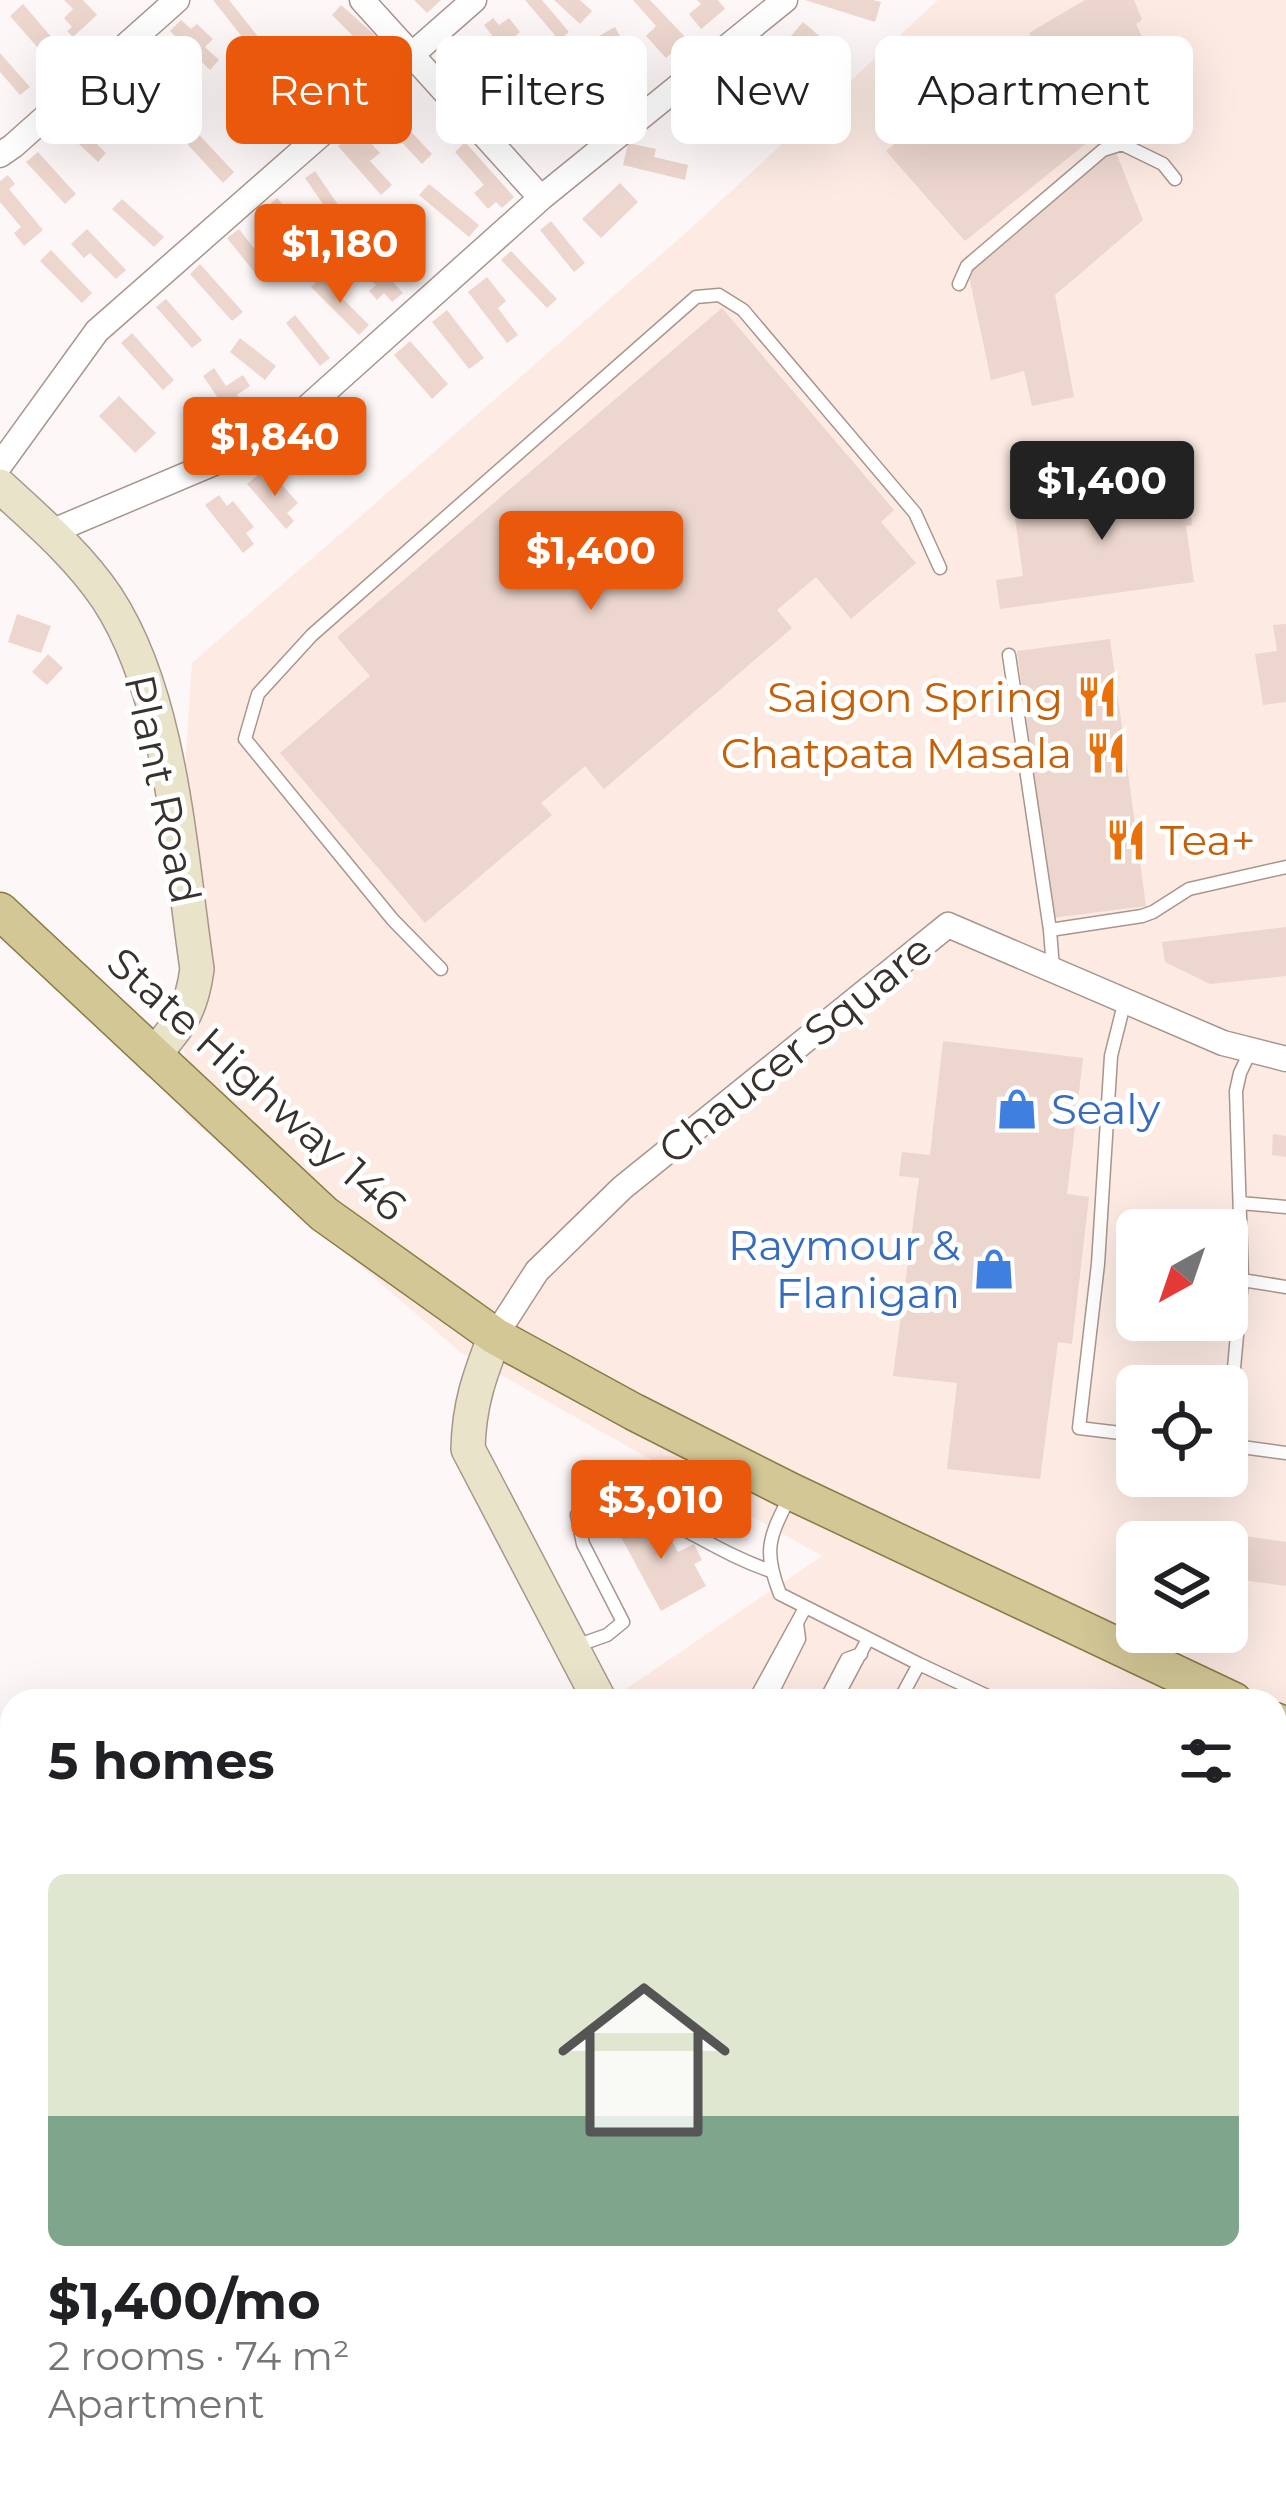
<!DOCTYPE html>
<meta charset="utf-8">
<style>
:root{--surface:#fff;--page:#f6f6f6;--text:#202124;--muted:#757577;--accent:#ea580c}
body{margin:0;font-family:Montserrat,sans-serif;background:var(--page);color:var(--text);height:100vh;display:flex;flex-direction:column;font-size:45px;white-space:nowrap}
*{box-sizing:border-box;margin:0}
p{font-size:39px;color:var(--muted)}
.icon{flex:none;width:66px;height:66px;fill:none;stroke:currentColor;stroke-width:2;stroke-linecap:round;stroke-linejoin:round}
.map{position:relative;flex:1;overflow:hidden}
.drawer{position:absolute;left:0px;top:1689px;width:1287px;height:804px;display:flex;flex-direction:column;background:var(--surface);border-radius:36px 36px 0 0;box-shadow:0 12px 48px #0002}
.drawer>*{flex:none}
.banner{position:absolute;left:36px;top:36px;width:1215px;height:108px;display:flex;gap:24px}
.needle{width:78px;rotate:220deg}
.fabs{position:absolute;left:1116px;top:1209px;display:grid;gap:24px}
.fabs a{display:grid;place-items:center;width:132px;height:132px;border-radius:18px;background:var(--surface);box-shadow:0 12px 48px #0002;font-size:60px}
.price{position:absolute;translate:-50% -102px;padding:0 27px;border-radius:12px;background:var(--accent);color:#fff;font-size:39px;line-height:78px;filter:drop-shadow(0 3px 6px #0008)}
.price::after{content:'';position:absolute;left:50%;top:72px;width:36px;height:27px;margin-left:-18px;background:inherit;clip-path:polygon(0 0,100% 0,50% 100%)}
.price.selected{background:#222;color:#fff}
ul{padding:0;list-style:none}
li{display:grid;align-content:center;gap:24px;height:636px;padding:0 48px}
li span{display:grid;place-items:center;height:372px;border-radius:18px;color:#555}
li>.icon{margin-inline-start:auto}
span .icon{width:216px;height:216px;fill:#fffc;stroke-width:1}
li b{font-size:51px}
h2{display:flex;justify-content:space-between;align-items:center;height:144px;padding:0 48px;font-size:51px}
.pill{padding:0 42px;border-radius:18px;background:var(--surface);box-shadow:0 12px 48px #0002;font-size:42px;line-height:108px}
.pill.selected{background:var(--accent);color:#fff}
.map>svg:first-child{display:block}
</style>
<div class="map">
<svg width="1286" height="2493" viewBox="0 0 1286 2493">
<rect width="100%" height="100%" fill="#fdf8f7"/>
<path fill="#fceae3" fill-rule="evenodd" d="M938,0H1286V2493H1016L1009,2481H1275V1701H624L620,1693L822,1556L460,1352L184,1113L186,753L192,663L688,231ZM1137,1230H1227V1320H1137ZM1137,1386H1227V1476H1137ZM1137,1542H1227V1632H1137Z"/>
<path fill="#bbceac" d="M12,2290V2481H320L309,2493H0V2292Z"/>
<path fill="#ecd6cd" d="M64,0H83L97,15L73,37L67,31L72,27L64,18L73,9Z
M213,0H229L260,39L250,47Z
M414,0H441L427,13Z
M525,0H542L569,32L559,40Z
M554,0H580L592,11L580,24Z
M633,0H650L687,39L666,58L646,36L656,26Z
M697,0H718L725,9L701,29L689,14L701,4Z
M805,0H873L881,2L875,22Z
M1085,0H1134L1142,20L1136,24L1173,101L1088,142L965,241L886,151L923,119L914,109L924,100L935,112L1034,41L1029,33Z
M23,4L66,54L56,63L48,53L45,56L10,16Z
M341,5L385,44L374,57L332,15Z
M493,18L499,25L509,18L520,32L512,39L535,69L524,77L484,25Z
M181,20L191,29L197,24L213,39L205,47L219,60L210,70L170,31Z
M803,22L823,39L786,83L765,66Z
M615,27L644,81L628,89L599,36Z
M304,36L345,76L336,85L295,46Z
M464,42L492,74L481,85L490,96L482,103L444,60Z
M0,53L30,87L20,95L0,72Z
M146,53L184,99L173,108L135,62Z
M269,61L310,112L299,120L258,70Z
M581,75L610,99L596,115L584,105L591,97L574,83Z
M104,81L116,93L125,85L139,101L130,110L150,131L141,140L94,90Z
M704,83L756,104L750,118L698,97Z
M529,88L577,132L567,143L519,98Z
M386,105L432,154L422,164L376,115Z
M70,118L106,153L98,162L61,127Z
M190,125L234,172L223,183L179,135Z
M358,129L380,153L370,161L392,185L381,195L338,146Z
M465,142L514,197L502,208L496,202L488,209L474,193L484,185L455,152Z
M628,143L656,149L654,157L688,165L685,180L623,165Z
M1115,150L1143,220L1055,295L1074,397L1032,406L1024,371L991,380L968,271Z
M38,152L76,194L65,204L26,162Z
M315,171L339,206L329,213L305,178Z
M8,175L15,184L9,189L43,230L24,246L14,233L21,227L0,202V181Z
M620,183L638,202L601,238L582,219Z
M429,184L479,225L469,237L419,195Z
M277,198L321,249L308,261L264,209Z
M122,199L164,237L154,247L112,209Z
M551,221L585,263L574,272L540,230Z
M87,229L126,270L116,279L90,253L84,258L71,244Z
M239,229L270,269L259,278L227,238Z
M51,250L92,293L82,303L40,261Z
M364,250L403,293L392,302L384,293L377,300L369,291L376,285L353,260Z
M511,251L557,299L547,308L501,260Z
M200,264L243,312L232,321L190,274Z
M321,277L369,325L359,335L311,287Z
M487,277L506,301L498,308L518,335L507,343L468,292Z
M166,299L202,340L192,348L156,307Z
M722,308L894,510L881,522L916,563L851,619L816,577L777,610L792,628L604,789L585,766L541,803L552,815L425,923L280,753L370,676L337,637Z
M447,310L484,358L469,369L432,322Z
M295,315L330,358L320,366L286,323Z
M132,333L174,380L163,390L121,343Z
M240,338L276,366L265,380L230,352Z
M410,341L448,384L432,399L394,355Z
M214,368L226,386L243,375L250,386L237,395L253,420L239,429L203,376Z
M119,396L156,433L135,453L99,416Z
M1185,470L1192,525L1186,526L1194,582L1000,609L996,580L1023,576L1013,504L1130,487L1129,478Z
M259,474L268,485L276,478L298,503L287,513L294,521L286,529L247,484Z
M219,495L227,506L233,501L254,527L246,533L254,544L243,553L205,505Z
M17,614L51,626L41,653L8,642Z
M1286,624V702L1263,705L1255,654L1277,651L1273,625Z
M1110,639L1146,906L1052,918L1017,651Z
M48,654L63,668L47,685L32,672Z
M1286,927V976L1210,984L1165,962L1162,942Z
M943,1041L1083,1058L1067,1194L1089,1197L1072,1344L1058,1342L1040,1479L947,1469L957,1383L893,1376L919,1178L899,1176L902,1152L930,1155Z
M1273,1134L1286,1136V1157L1272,1155Z
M635,1513L644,1530L661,1521L678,1552L694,1544L702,1560L694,1564L706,1586L661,1611L614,1524Z
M1223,1533L1286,1542V1586L1227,1578V1542H1222Z
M395,2481H435L429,2493H389Z"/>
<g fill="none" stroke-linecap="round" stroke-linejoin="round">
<g stroke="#a9958c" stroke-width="15">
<path id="lane" d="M959,284L967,266L1103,150L1122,144L1163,164L1175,179
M1009,655L1050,930L1053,969
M1050,930L1142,916L1153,912L1189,889L1286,867
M441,969L393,920L245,739L258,694L312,635L696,297L719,295L743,310L915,513L940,568
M1125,1000L1111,1056L1098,1264L1079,1428L1137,1435
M1251,1050L1240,1073L1236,1091L1242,1280L1286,1287
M1240,1203L1286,1207
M1242,1280L1227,1445L1286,1453
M789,1498C769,1538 763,1550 780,1594L919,1664
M573,1647L607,1635L623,1622L583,1544L577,1515L606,1499C670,1513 711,1551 771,1571
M754,1701L805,1608
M768,1701L799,1639L797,1623
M825,1701L847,1659L861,1654
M835,1701L868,1639
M899,1701L919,1664L998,1701
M1275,1952C1284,1966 1280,1979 1275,1994
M1275,2056L1286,2057
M1275,2238L1286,2243
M1142,2481L1147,2493"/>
</g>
<g stroke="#a9958c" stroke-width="27">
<path id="street" d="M362,0L541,198
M0,155L13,146L177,0
M0,465L97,331L474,0
M51,532L252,447L292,421L541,198L785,0
M495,1336L537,1271L622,1188L948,925L1223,1043L1286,1059
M0,2053L12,2062
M519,2493L536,2481
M662,2493L678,2481"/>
</g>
<g stroke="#a9958c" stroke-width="36">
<path id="secondary" d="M0,486C38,521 78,555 107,598C172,697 180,854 197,969C191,1013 180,1023 153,1056
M495,1336C479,1377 469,1405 468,1449L600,1701
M0,2269L12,2268
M1000,2481L1006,2493"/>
</g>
<g stroke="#8a7a44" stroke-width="39">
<path id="primary" d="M0,911L324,1214L495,1336L634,1412L792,1492L1234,1701
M1275,1721L1286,1726
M1275,2198L1286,2160
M1192,2493L1196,2481"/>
</g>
<use href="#lane" stroke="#fff" stroke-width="12"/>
<use href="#street" stroke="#fff" stroke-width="24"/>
<use href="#secondary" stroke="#e9e3ca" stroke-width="33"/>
<use href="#primary" stroke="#d3c796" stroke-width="36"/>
</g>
<defs>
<g id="restaurant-bare" transform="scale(3.24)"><path d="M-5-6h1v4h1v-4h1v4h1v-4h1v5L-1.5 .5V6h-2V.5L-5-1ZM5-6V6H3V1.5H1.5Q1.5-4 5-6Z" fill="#e8710a" stroke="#fff" stroke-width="2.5" paint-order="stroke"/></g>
<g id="shop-bare" transform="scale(3.24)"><path d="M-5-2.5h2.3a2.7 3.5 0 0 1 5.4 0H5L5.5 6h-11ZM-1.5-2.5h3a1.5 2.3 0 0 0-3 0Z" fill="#3f7fe0" stroke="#fff" stroke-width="2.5" paint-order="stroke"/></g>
</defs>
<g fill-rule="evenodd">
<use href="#restaurant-bare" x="1097" y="697"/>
<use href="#restaurant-bare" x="1106" y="753"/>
<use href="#restaurant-bare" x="1126" y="840"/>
<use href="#shop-bare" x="1017" y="1109"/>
<use href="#shop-bare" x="994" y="1269"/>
</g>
<g text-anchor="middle" stroke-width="10" stroke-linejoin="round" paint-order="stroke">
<g font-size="42" fill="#c56008" stroke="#fff" text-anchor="end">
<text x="1063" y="712">Saigon Spring</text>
<text x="1072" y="768">Chatpata Masala</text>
<text x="1160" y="855" text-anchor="start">Tea+</text>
</g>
<g font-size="42" fill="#39312e" stroke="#fff">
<text transform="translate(163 789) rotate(78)" y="15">Plant Road</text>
<text transform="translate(795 1049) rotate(-39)" y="15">Chaucer Square</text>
<text transform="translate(257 1084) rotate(42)" y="15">State Highway 146</text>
</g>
<g font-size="42" fill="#366cbe" stroke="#fff" text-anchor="start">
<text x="1051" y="1124">Sealy</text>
<text x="960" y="1260" text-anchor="end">Raymour &amp;<tspan x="960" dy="48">Flanigan</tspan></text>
</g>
</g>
</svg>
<div class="fabs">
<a><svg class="needle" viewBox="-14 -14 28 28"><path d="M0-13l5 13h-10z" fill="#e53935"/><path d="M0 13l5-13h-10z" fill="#757577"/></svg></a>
<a><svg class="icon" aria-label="locate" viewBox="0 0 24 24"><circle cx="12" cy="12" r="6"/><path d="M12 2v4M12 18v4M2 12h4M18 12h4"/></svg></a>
<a><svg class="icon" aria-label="layers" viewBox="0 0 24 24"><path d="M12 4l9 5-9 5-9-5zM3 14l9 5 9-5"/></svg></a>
</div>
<b class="price" style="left:340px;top:306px">$1,180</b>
<b class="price" style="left:275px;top:499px">$1,840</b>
<b class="price selected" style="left:1102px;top:543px">$1,400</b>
<b class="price" style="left:591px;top:613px">$1,400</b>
<b class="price" style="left:661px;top:1562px">$3,010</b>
<div class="banner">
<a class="pill">Buy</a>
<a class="pill selected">Rent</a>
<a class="pill">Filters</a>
<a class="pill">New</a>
<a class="pill">Apartment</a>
</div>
<section class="drawer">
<h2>5 homes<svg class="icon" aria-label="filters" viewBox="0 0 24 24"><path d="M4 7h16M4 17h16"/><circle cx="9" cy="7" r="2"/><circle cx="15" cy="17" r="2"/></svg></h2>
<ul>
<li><span style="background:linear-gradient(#dfe7d0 65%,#7fa58c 0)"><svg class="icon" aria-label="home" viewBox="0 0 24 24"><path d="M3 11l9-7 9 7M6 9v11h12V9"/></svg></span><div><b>$1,400/mo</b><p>2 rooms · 74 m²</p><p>Apartment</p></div></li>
</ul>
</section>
</div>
